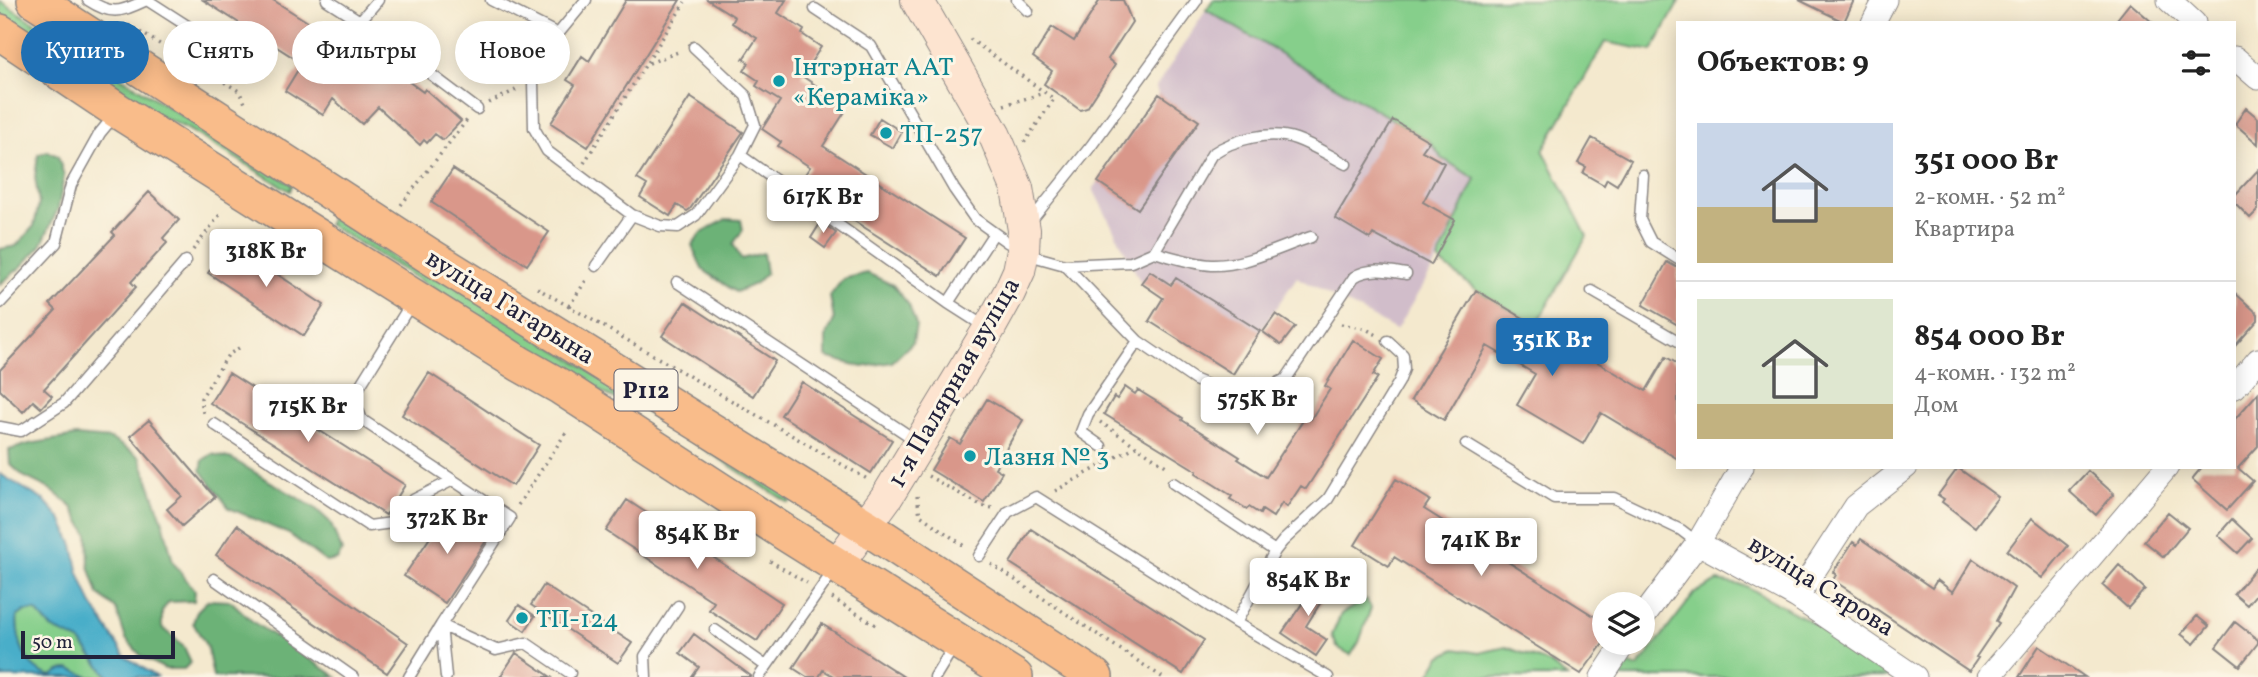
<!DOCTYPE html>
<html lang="ru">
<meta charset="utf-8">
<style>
:root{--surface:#fff;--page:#f2f2f2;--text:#222;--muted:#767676;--line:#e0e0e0;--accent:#1f6fb2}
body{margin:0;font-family:Vollkorn,serif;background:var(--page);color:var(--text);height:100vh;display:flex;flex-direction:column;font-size:26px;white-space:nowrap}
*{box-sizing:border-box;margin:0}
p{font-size:23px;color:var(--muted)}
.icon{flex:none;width:38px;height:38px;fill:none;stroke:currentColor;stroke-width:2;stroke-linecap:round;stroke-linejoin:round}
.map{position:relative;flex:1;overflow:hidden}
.side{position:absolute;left:1676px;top:21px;width:560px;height:448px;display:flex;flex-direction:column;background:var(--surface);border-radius:0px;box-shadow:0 4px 18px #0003}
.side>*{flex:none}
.banner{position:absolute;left:21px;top:21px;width:665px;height:63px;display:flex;gap:14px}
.fabs{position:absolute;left:1592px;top:592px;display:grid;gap:14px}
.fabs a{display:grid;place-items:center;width:63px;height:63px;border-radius:50%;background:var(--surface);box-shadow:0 4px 18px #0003;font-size:35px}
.scale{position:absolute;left:21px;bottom:18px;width:154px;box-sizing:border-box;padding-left:7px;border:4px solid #22223b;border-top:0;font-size:19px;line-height:24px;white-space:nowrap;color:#22223b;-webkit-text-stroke:5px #fcf5e5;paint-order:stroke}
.price{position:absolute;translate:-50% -60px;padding:0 16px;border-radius:7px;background:#fff;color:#222;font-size:23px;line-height:46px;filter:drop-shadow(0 2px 4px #0008)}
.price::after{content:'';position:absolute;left:50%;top:42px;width:21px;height:16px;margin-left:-10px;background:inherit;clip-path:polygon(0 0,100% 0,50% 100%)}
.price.current{background:var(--accent);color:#fff}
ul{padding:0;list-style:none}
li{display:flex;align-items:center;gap:21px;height:175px;padding:0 21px}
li+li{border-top:2px solid var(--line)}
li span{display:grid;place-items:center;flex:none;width:196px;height:140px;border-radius:0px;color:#555}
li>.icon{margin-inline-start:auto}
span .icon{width:84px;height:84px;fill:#fffc;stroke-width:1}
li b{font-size:30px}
h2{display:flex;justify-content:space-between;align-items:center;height:84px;padding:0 21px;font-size:30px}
.pill{padding:0 24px;border-radius:32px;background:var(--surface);box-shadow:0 4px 18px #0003;font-size:24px;line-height:63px}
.pill.current{background:var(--accent);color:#fff}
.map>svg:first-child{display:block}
</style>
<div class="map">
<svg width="2258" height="677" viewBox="0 0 2258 677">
<rect width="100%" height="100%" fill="#fcf5e5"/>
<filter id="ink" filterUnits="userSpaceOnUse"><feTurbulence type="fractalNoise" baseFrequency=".0143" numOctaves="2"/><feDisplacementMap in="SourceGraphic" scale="14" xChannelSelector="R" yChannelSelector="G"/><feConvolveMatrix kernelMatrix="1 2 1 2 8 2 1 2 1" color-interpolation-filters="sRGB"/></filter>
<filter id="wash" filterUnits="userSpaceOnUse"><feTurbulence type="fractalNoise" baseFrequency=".00686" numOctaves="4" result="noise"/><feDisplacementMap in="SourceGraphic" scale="28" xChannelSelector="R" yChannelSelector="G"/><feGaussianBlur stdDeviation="1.57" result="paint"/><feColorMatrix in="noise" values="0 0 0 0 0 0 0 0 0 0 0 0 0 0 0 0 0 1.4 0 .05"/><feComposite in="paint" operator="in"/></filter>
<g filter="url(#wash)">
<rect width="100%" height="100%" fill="#f4e9ce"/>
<path fill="#d1bdca" d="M1206,10L1429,141L1443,158L1476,179L1438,260L1396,330L1297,277L1260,331L1176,278L1168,283L1150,271L1141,283L1093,189L1158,94L1156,87Z"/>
<path fill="#86cf8b" stroke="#547863" stroke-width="2" d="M1213,0H1680L1652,51L1605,42L1543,150L1587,236L1536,325L1476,290L1438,260L1475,179L1442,158L1429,141L1206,10Z
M0,1L292,185L290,191L184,127L140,108L0,17Z
M331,216L405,265L451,284L794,496L789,503L644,411L607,395L328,224Z
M1718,581L1746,586L1824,629L1899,677H1607L1612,668L1626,663L1638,667L1695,593Z
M1366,599L1371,608L1359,642L1351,655L1337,647L1332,635L1341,614Z
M25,611H36L51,628L80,641L109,677C103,677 96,677 90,677C73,674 70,661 52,676C25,671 17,641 17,617Z
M1506,647L1549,663L1567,677H1428L1440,657L1455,649L1479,653Z"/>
<path fill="#6cb277" stroke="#476a59" stroke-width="2" d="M47,151L58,156L64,176L58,209L41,246L21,267L0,284V249L16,246L34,226L39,203L35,177L38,155Z
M726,219L741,220L743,230L733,244L741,259L763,253L766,273L755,284L736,292L702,269L692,245L700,234Z
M867,273L893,285L909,305L916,325L913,342L892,362L862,367L826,357V337L834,320L830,296L843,279Z
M76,436L111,439L140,457L164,525L173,562L195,591L194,601L169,602L162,611V627L184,647L191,662L184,669H165L142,657L126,639L116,609L98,594L89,566L88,535L72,507L50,489L23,476L10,464L9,450L29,444Z
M212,454L232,459L315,508L330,522L342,551L337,560L326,562L289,534L229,508L201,470L203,460Z
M208,600L231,601L253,622L337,677H213L207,647L193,623L197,611Z"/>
<path fill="#49aec9" stroke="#366882" stroke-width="2" d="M0,474L45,501L61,519L73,545L78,570L91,603L125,656L157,677H109L80,641L51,628L36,611H25L17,617C17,641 25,671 52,676C67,664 74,670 89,677H0Z"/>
<g id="blocks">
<path fill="#d9978a" d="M203,0H273L322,31L302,63Z
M626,0H680L588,147L551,123L575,85L567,80L582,56L589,61Z
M708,0H786L778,13L804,30L802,34L821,47L802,76L830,95L828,98L846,110L823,146L965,238L940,276L848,217L845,220L830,210L832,207L798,185L810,167L778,146L781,142L762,129L780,101L756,86L759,81L744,71L749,63L743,59L757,38L732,23L735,17Z
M1100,0H1123L1132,22L1108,59L1115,65L1087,108L1080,110L1044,84L1052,71L1033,57L1052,27L1074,41Z
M1799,0H1854L1844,22Z
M2130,3L2153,23H2114Z
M366,51L386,70L389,67L423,92L425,89L461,121L443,140L435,134L427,143L424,140L420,145L378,107L362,124L333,99L323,115L285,91L304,60L337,82Z
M1159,94L1199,121L1138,209L1098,182Z
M690,97L743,132L690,209L687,211L677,205L670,216L640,197L647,185L637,179Z
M2246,108L2258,118V144L2235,124Z
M880,118L902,132L893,148L870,135Z
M1393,120L1429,141L1422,151L1444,163L1423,202L1455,220L1431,265L1373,234L1370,239L1335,218Z
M1592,138L1631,160L1617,185L1607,179L1604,185L1583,173L1586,167L1578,163Z
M453,169L549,232L527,265L431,202Z
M2258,170V210L2250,218L2235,203V195Z
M149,192L179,220L163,238L167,243L131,282L136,287L44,389L52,396L41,408L33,401L23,412L0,390V370L56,310L50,304L115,235L112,232Z
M821,222L836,233L825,248L811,238Z
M228,242L324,305L304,336L208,273Z
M1667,262L1678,268V325L1643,305Z
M1150,271L1171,285L1176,278L1260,331L1233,374L1149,321L1163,298L1141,283Z
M1476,290L1646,391L1666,357L1678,364V459L1601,413L1583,444L1517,405L1535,374L1487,346L1444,420L1411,400Z
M2235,293L2258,314V320L2235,346Z
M685,302L775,361L753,396L662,336Z
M1276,314L1295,327L1281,345L1263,332Z
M1353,340L1383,359L1373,375L1378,377L1306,489L1301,486L1287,507L1282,503L1273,517L1262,510L1260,514L1249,507L1247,509L1230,499L1232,496L1196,473L1197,471L1104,414L1114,397L1117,399L1125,387L1135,394L1138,390L1183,418L1182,420L1240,457L1238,459L1266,477L1306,416L1311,419L1330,389L1325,386Z
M229,373L405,485L386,515L210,403Z
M429,373L539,445L513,486L402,415Z
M802,382L892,440L871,473L781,415Z
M2258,393V446L2238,468L2253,481L2227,510L2192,479L2202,467H2235V419Z
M987,399L1023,420L995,468L1002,472L984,502L931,470L950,438L960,444Z
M149,420L215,497L182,526L167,509L182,496L130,436Z
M1958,468L1998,497L1975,527L1942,502L1944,499L1938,495Z
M2088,471L2114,494L2096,515L2069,491Z
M1396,479L1430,500L1424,509L1605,623V641L1581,674L1394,557L1389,566L1355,545Z
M627,500L782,603L757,641L709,610L714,602L606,531Z
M450,508L490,535L445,603L404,576Z
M2168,512L2188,528L2164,557L2144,541Z
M2032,518L2068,546L2042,578L2007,551Z
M2232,519L2252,538L2238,553L2218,535Z
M237,525L408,643L387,673L216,555Z
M1031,529L1204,640L1183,674L1010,563Z
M1861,539L1932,588L1937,580L1953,592L1973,559L2014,588L1996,621L1999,623L1976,657L1978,658L1969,671L1833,580L1836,575L1833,572L1853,542L1857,545Z
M2119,565L2145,589L2128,608L2102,585Z
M2258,565V592L2247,605L2234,594Z
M1309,576L1329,589L1306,626L1327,640L1316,656L1282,633L1308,595L1300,590Z
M544,585L632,643L618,663L531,605Z
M519,605L535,616L525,631L509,620Z
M2197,616L2209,626L2194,644L2181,634Z
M2235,622L2258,640V643L2240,666L2216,647Z
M822,624L904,677H835L823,670L819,677H807L793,668Z
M694,634L751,676V677H692L699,667L680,653Z
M2039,646L2085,677H2019Z
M516,653L551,677H500Z"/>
</g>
</g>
<g filter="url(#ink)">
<use href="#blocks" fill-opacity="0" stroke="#8b8684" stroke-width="2"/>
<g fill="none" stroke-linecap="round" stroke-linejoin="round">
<g stroke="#8b8684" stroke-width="13">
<path id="lane" d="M88,0C114,17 121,11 147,0
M147,0L245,63
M327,0L360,21L477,109
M491,0L558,34
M586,0L558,34L533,81L534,128L547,151L632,215L660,226L678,227L696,215L740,155L755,125L746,96L694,47
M1017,0L1028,11
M815,9L871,46L954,189L975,219L1007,242L1036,257L1065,265L1131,262L1154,252L1212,154C1234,139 1270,130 1296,139C1313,145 1330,156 1346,164
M360,21L378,0
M740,155L948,303L987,328
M1643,175L1640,220L1651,242L1678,259
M1030,222L1091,146L1197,0
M1154,252C1172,257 1193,264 1212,265C1245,266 1280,247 1311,237
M1065,265L1138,341L1195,380L1217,389L1235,392L1265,389L1286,379L1354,277C1370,267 1388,271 1406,274
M596,266L632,215
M677,282L917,441
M1592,291L1678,341
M412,302L353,397L362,420L510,518L441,625L446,677
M0,303L56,243L71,185L100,133L114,116
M948,303L994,233
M214,424L369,526L392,523L413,500L453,480
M0,427L21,431L64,403L186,261
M1466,444L1554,498H1614L1681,530L1698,543
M1101,446L1081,432L1088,414L1138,341
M1173,483L1275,551
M979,556L1008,512L1036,497L1236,623L1328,677
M214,579L353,677
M1236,623L1275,551L1283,541L1328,499L1399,382L1404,369L1403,355L1388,341
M715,630L766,666
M409,677L441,625L496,650L526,643L570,673
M646,677L645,656L678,606
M759,677L834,570
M935,677L954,646"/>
</g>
<g stroke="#8b8684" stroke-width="25">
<path id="street" d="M2169,0L2194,23
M1873,23L1885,0
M2235,58L2258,78
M2235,387L2258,360
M1698,543L1797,597L1915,677
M1797,597L1856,506L1906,467
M1643,617L1698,543L1742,467
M1602,677L1625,642
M1989,677L2167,467"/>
</g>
<g stroke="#8b8684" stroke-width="34">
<path id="secondary" d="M837,565L888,495L989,329L1009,293L1019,271L1023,251L1024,230L1017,188L995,136L917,0"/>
</g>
<g stroke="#8b8684" stroke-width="38">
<path id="primary" d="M35,0L428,255L865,526L1095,677
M0,32L118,111L520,364L561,387L787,534L1015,677"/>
</g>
<path stroke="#8b8684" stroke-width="3.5" stroke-dasharray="2 5" stroke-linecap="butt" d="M128,25L239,91L245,103
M970,39L1054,99L1024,143
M649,63L681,51
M489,103L520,88
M1004,105L1044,93
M584,163L685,2
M401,205L467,120
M193,250L222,212
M537,288L867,479
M569,306L587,279
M1341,324L1366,329L1377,335
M203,413L201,398L228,355L242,346
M1100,422L1136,446
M928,476L982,506L993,508
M1055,491L1136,446L1169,468
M917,496L920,515L967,548
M518,505L567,431
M770,561L807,583
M991,564L1162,677
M832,598L879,627"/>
<use href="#lane" stroke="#fff" stroke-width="10"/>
<use href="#street" stroke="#fff" stroke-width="23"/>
<use href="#secondary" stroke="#fde4d0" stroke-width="32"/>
<use href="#primary" stroke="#f9bc8a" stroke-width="35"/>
</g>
</g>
<g fill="#0f9aa8" stroke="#fcf5e5" stroke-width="2.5">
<circle cx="779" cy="81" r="7"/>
<circle cx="886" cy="133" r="7"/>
<circle cx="970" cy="456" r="7"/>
<circle cx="522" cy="618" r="7"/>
</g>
<g text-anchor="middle" stroke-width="6" stroke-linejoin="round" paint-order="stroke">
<rect fill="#fcf5e5" stroke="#63616e" stroke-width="2" x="614.5" y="369.5" width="63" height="41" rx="5"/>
<g font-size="24" font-weight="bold" fill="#22223b">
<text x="646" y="398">Р112</text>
</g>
<g font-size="26" fill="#0d838f" stroke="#fcf5e5" text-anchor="start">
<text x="793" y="75">Інтэрнат ААТ<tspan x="793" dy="30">«Кераміка»</tspan></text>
<text x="900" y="142">ТП-257</text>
<text x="984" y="465">Лазня № 3</text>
<text x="536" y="627">ТП-124</text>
</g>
<g font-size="26" fill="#22223b" stroke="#fcf5e5">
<text transform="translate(511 306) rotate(32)" y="9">вуліца Гагарына</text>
<text transform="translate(953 382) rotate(-60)" y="9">1-я Палярная вуліца</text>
<text transform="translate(1822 585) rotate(32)" y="9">вуліца Сярова</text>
</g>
</g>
</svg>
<div class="fabs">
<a><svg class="icon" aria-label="layers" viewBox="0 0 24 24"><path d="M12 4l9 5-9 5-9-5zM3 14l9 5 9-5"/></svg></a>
</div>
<div class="scale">50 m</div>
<b class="price" style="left:823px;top:235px">617K Br</b>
<b class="price" style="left:266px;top:289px">318K Br</b>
<b class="price current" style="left:1552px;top:378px">351K Br</b>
<b class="price" style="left:1257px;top:437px">575K Br</b>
<b class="price" style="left:308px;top:444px">715K Br</b>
<b class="price" style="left:447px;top:556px">372K Br</b>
<b class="price" style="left:697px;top:571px">854K Br</b>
<b class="price" style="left:1481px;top:578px">741K Br</b>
<b class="price" style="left:1308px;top:618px">854K Br</b>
<div class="banner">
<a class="pill current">Купить</a>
<a class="pill">Снять</a>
<a class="pill">Фильтры</a>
<a class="pill">Новое</a>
</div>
<section class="side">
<h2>Объектов: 9<svg class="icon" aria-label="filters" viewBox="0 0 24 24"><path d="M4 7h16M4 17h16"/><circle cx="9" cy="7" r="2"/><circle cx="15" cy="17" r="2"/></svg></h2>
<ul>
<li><span style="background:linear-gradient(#c9d6e8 60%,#c2b280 0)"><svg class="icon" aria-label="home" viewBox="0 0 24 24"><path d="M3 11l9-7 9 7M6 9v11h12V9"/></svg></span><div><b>351 000 Br</b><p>2-комн. · 52 m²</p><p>Квартира</p></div></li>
<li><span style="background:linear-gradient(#dfe7d0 75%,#c2b280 0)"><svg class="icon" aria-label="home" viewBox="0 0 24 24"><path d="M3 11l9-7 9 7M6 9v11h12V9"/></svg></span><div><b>854 000 Br</b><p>4-комн. · 132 m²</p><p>Дом</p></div></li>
</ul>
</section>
</div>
